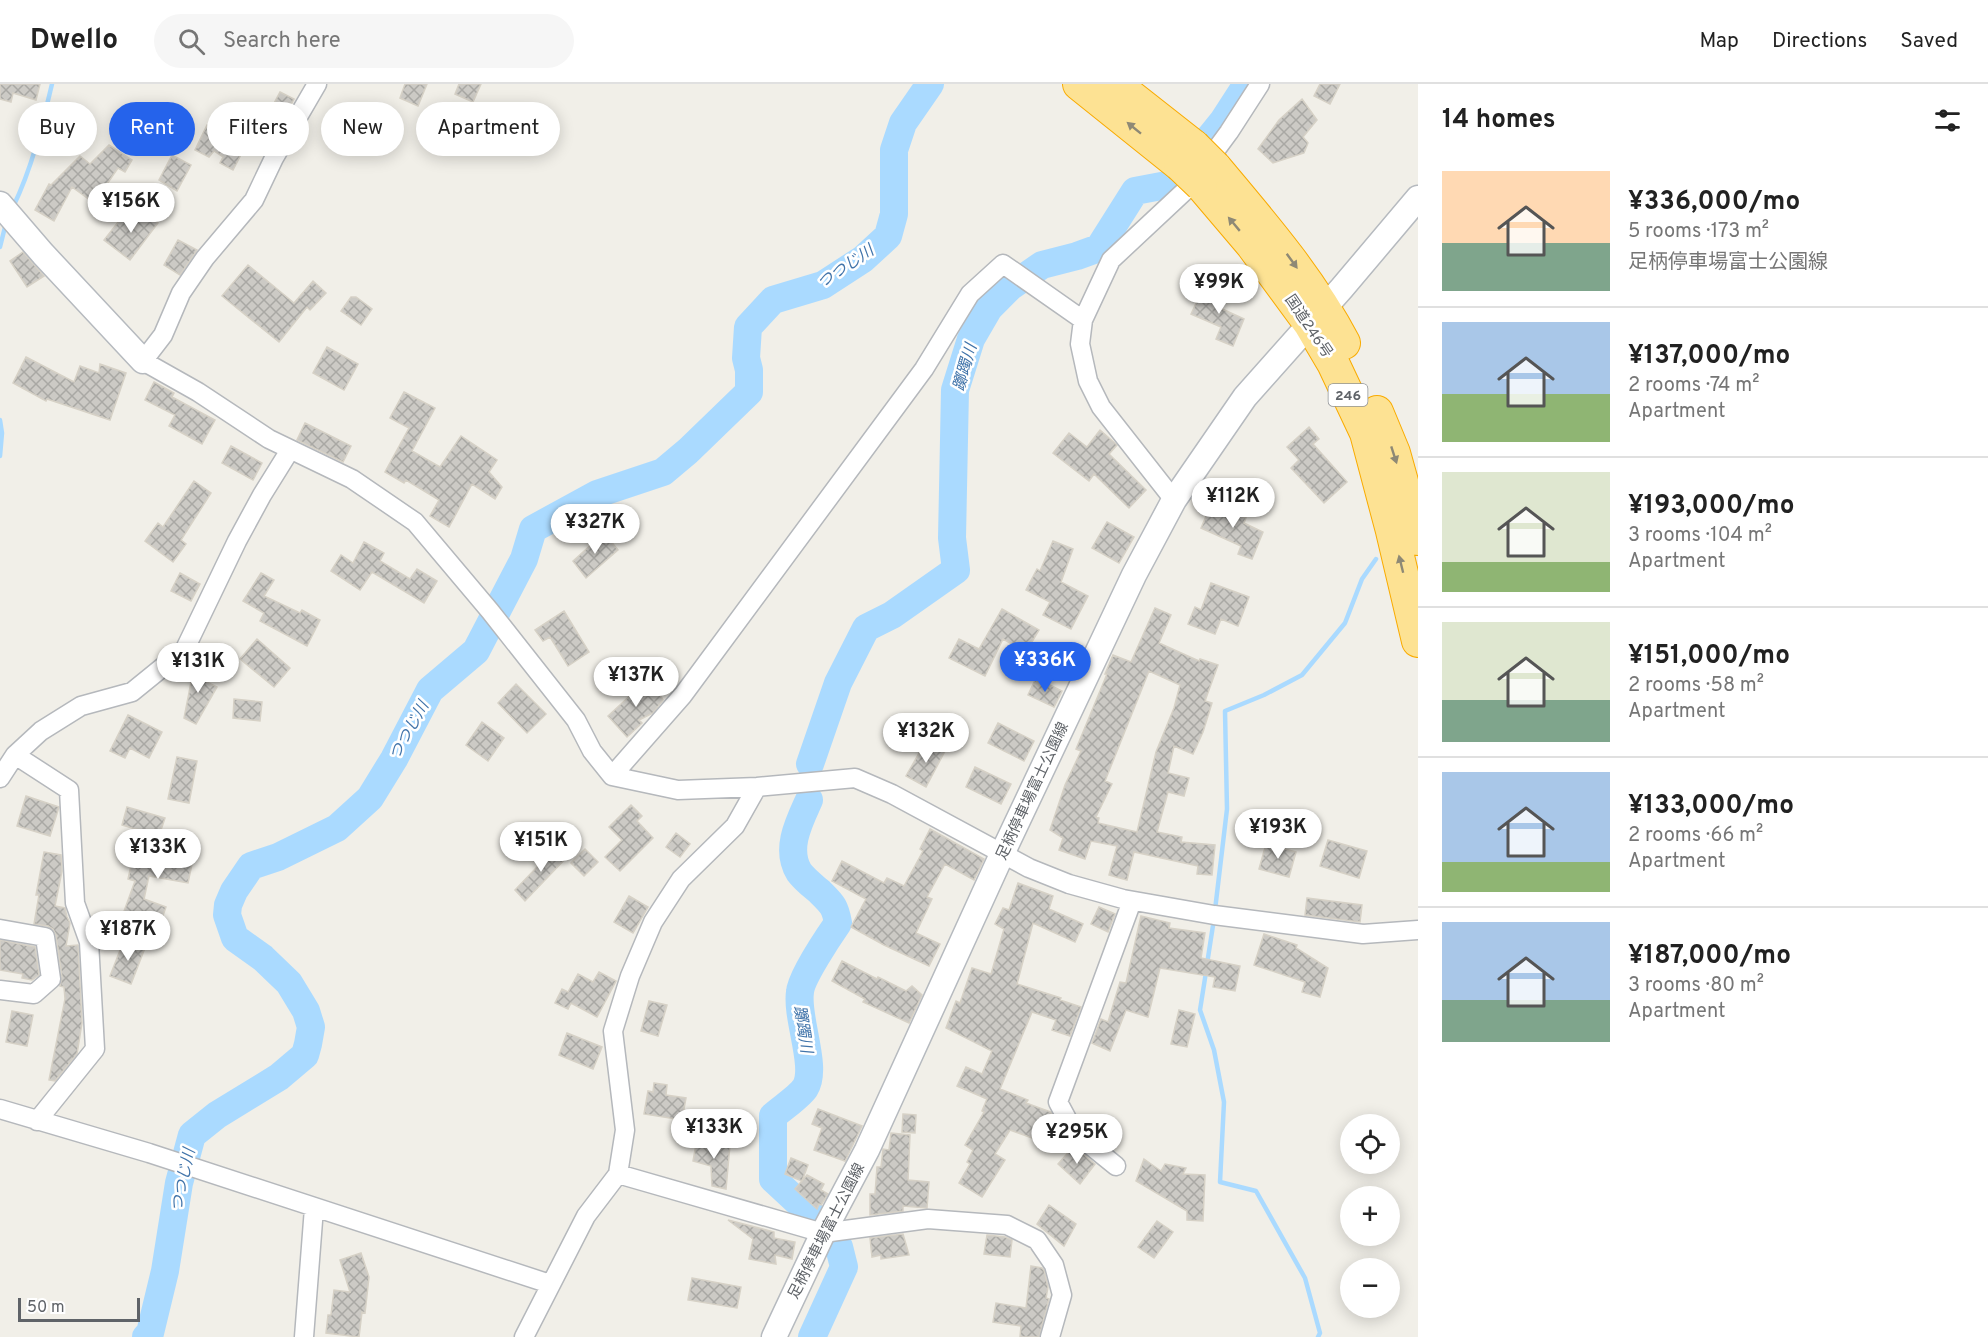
<!DOCTYPE html>
<meta charset="utf-8">
<style>
:root{--surface:#fff;--page:#f6f6f6;--text:#222;--muted:#767676;--line:#e0e0e0;--accent:#2563eb}
body{margin:0;font-family:Overpass,"Noto Sans JP",sans-serif;background:var(--page);color:var(--text);height:100vh;display:flex;flex-direction:column;font-size:22px;white-space:nowrap}
*{box-sizing:border-box;margin:0}
p{font-size:20px;color:var(--muted)}
.icon{flex:none;width:33px;height:33px;fill:none;stroke:currentColor;stroke-width:2;stroke-linecap:round;stroke-linejoin:round}
.map{position:relative;flex:1;overflow:hidden}
.panel{display:flex;flex-direction:column;background:var(--surface);width:570px}
.panel>*{flex:none}
.hud{position:absolute;left:18px;top:18px;width:570px;height:54px;display:flex;gap:12px}
.fabs{position:absolute;left:1340px;top:1030px;display:grid;gap:12px}
.fabs a{display:grid;place-items:center;width:60px;height:60px;border-radius:50%;background:var(--surface);box-shadow:0 3px 15px #0003;font-size:30px}
.scale{position:absolute;left:18px;bottom:15px;width:122px;box-sizing:border-box;padding-left:6px;border:3px solid #5f6368;border-top:0;font-size:16px;line-height:21px;white-space:nowrap;color:#5f6368;-webkit-text-stroke:4px #fff;paint-order:stroke}
.price{position:absolute;translate:-50% -51px;padding:0 14px;border-radius:21px;background:#fff;color:#222;font-size:20px;line-height:39px;filter:drop-shadow(0 2px 3px #0008)}
.price::after{content:'';position:absolute;left:50%;top:36px;width:18px;height:14px;margin-left:-9px;background:inherit;clip-path:polygon(0 0,100% 0,50% 100%)}
.price.current{background:var(--accent);color:#fff}
ul{padding:0;list-style:none}
li{display:flex;align-items:center;gap:18px;height:150px;padding:0 24px}
li+li{border-top:2px solid var(--line)}
li span{display:grid;place-items:center;flex:none;width:168px;height:120px;border-radius:0px;color:#555}
li>.icon{margin-inline-start:auto}
span .icon{width:72px;height:72px;fill:#fffc;stroke-width:1}
li b{font-size:26px}
h2{display:flex;justify-content:space-between;align-items:center;height:72px;padding:0 24px;font-size:26px}
.chip{padding:0 21px;border-radius:27px;background:var(--surface);box-shadow:0 3px 15px #0003;font-size:21px;line-height:54px}
.chip.current{background:var(--accent);color:#fff}
header{display:flex;align-items:center;gap:36px;box-sizing:border-box;height:84px;padding:0 30px;background:var(--surface);border-bottom:2px solid var(--line)}
header strong{font-size:28px}
nav{display:flex;gap:33px;margin-inline-start:auto;font-size:21px}
.search{width:420px;height:54px;background:var(--page);display:flex;align-items:center;gap:15px;box-sizing:border-box;padding:0 21px;border-radius:33px;color:var(--muted);font-size:22px}
main{display:flex;flex:1;min-height:0}
.map>svg:first-child{display:block}
</style>
<header>
<strong>Dwello</strong>
<div class="search"><svg class="icon" aria-label="search" viewBox="0 0 24 24"><circle cx="10" cy="10" r="6"/><path d="M15 15l6 6"/></svg>Search here</div>
<nav><a>Map</a><a>Directions</a><a>Saved</a></nav>
</header>
<main>
<div class="map">
<svg width="1418" height="1253" viewBox="0 0 1418 1253">
<defs>
<pattern id="building-cross-hatch" width="8" height="8" patternUnits="userSpaceOnUse" patternTransform="scale(1.5)"><rect width="8" height="8" fill="#cccac5"/><path d="M0 0l8 8M0 8l8-8" fill="none" stroke="#a9a8a4"/></pattern>
</defs>
<rect width="100%" height="100%" fill="#f1efe8"/>
<g fill="none" stroke-linecap="round" stroke-linejoin="round">
<path stroke="#aadaff" stroke-width="4.5" d="M13,123C32,84 42,42 52,0
M0,163L6,139
M0,336L2,349L0,372
M1215,826L1227,725L1225,627L1264,611L1302,591L1345,539L1362,495L1376,475
M1207,880L1214,835
M1206,888L1200,926L1214,966L1224,1018L1220,1098L1256,1107L1305,1194L1320,1249L1318,1253"/>
<path stroke="#aadaff" stroke-width="28" d="M810,680L838,599L866,544L892,531L956,486L952,454L955,306L971,255L989,224L1010,203L1042,181L1077,172L1099,164L1135,107L1172,100L1223,37L1247,0
M809,716C799,738 785,765 799,788C804,795 813,802 820,808C832,820 835,822 838,839C829,852 801,894 800,908C796,934 818,984 805,1004C799,1013 782,1024 773,1032V1095L815,1134
M146,1253L150,1249L165,1187L179,1099L192,1051L217,1031L279,993L305,971L308,960L311,943L306,927L289,899L263,874L235,854L227,831L228,821L234,807L251,782L278,773L337,744L370,714L394,675L430,606L476,567L524,475L533,445L597,410L663,388L688,367L749,308V286L746,274L748,243L773,216L823,201L863,175L888,152L894,130V66L903,39L930,0
M812,1253L844,1183L839,1163"/>
</g>
<path fill="url(#building-cross-hatch)" stroke="#d6d1c6" stroke-width="1.5" fill-rule="evenodd" d="M0,0H40L36,16L13,9L11,18L0,15Z
M405,0H427L418,22L400,14Z
M459,0H481L473,18L455,10Z
M1320,0H1340L1330,20L1314,12Z
M280,8L294,15L269,59L254,52L261,36L264,38Z
M1302,15L1317,36L1303,53L1308,59L1304,69L1273,79L1258,65L1279,36Z
M207,41L246,61L233,86L220,79L223,73L214,67L209,73L195,66Z
M109,61L132,76L125,88L118,84L94,119L72,103L54,137L35,126L49,100L51,101L80,72L90,80Z
M172,71L191,81L177,107L159,96Z
M140,125L158,139L130,176L104,156L122,133L129,139Z
M178,156L197,166L180,191L164,181Z
M23,168L44,192L27,203L10,177Z
M248,181L294,219L313,197L326,209L310,226L307,223L279,258L222,212Z
M1214,198L1228,204L1220,224L1244,235L1233,262L1216,255L1221,243L1191,230L1199,213L1206,216Z
M351,213H356L372,225L361,241L341,227Z
M327,263L358,280L344,306L313,289Z
M26,273L74,298L80,282L99,289L100,280L126,289L110,336L47,315L46,317L13,299Z
M154,298L174,309L172,313L215,336L202,360L169,342L175,331L145,316Z
M404,308L435,324L412,367L440,383L461,352L497,376L489,388L502,403L495,415L472,400L449,443L430,432L439,416L406,396L404,399L385,388L409,344L390,334Z
M305,339L351,362L343,378L297,356Z
M1309,343L1319,355L1313,360L1347,398L1324,419L1291,384L1299,376L1287,363Z
M1100,346L1117,361L1109,370L1146,406L1129,424L1094,390L1089,397L1053,369L1069,349L1087,363Z
M231,362L262,379L253,396L222,379Z
M194,397L211,409L181,456L186,460L173,478L145,457L158,439L163,443Z
M1212,418L1246,434L1244,439L1263,448L1252,475L1238,470L1241,462L1201,444Z
M1107,438L1134,453L1119,479L1092,464Z
M604,449L618,466L586,494L573,477Z
M1053,457L1073,465L1061,498L1088,512L1071,545L1043,531L1050,518L1026,506L1037,485L1040,487Z
M364,458L384,469L380,477L410,495L417,485L437,497L424,519L372,488L360,506L331,487L341,471L353,479Z
M180,489L200,500L191,517L171,507Z
M261,489L274,496L264,512L300,529L302,526L320,536L307,562L260,537L264,529L243,517Z
M1211,499L1249,513L1238,542L1221,535L1215,550L1188,540L1195,523L1201,526Z
M1155,524L1171,531L1159,559L1199,577L1200,575L1218,581L1205,617L1212,619L1203,648L1193,670L1174,662L1168,689L1189,694L1184,712L1168,708L1157,748L1182,753L1181,758L1215,761L1212,791L1197,790L1198,782L1134,768L1127,796L1109,791L1117,762L1091,757L1085,775L1059,766L1063,754L1050,746L1065,701L1081,667L1076,665L1107,590H1105L1113,571L1131,578ZM1149,587L1180,601L1174,624L1156,668L1137,748L1098,739L1099,734L1096,733L1112,700L1105,697Z
M1002,525L1039,546L1026,568L1003,555L985,592L949,574L959,555L979,565Z
M564,527L589,568L568,582L550,553L543,557L535,546Z
M257,555L290,584L274,603L240,575Z
M195,578L209,586L203,596L217,603L196,640L184,634Z
M1036,594L1062,607L1054,623L1028,611Z
M652,597L663,616L653,629L639,636L642,639L627,653L608,632L635,607Z
M516,600L546,630L527,649L498,619Z
M234,615L262,618L260,637L233,634Z
M128,631L162,648L149,674L130,664L125,674L110,667Z
M482,638L504,654L488,677L466,661Z
M998,639L1034,657L1024,677L988,659Z
M926,657L945,667L926,703L906,692Z
M177,673L197,677L189,719L168,715Z
M975,683L1011,700L1001,720L966,703Z
M26,712L59,723L50,752L17,742Z
M631,721L642,732L637,737L653,754L620,787L605,773L622,756L609,743Z
M127,723L165,734L159,752L122,741Z
M930,745L984,775L974,796L945,780L927,813L932,815L916,849L940,860L929,882L884,861L851,843L866,815L832,797L842,777L884,799L887,794L904,802L923,767L920,765Z
M676,749L690,760L680,773L666,763Z
M176,753L197,757L188,799L149,792L144,815L166,823L159,843L123,830L135,797L128,795L133,773L143,775L146,766L155,769L153,777L170,781Z
M1328,756L1367,767L1359,794L1320,782Z
M1266,760L1296,768L1289,793L1259,785Z
M557,762L568,772L525,817L515,806Z
M585,765L598,778L584,792L571,779Z
M44,768L61,771L62,787L55,822L65,824L67,833L70,839L66,862L78,861L82,939L77,970L55,997L49,996L65,915L64,903L60,902L62,893L56,851L53,845L48,842L34,840L39,811H36Z
M1018,799L1053,812L1049,825L1083,840L1075,858L1033,839L1017,900L1061,914L1060,916L1081,923L1070,952L1052,946L1056,936L1032,928L1000,1005L1028,1016L1026,1019L1051,1028L1054,1035L1046,1059L1010,1046L995,1070L1005,1076L982,1113L959,1099L970,1080L967,1078L973,1066L965,1061L984,1028L982,1027L987,1015L957,1002L966,983L982,990L992,967L946,944L956,917L960,919L972,884L991,890L1004,845L995,840L1003,824L1009,826Z
M629,812L648,823L633,849L614,838Z
M1307,814L1362,821L1360,838L1305,831Z
M1099,823L1115,830L1108,848L1091,840Z
M1141,832L1170,839L1169,844L1205,849L1201,874L1240,882L1235,907L1213,903L1215,893L1160,884L1148,933L1126,926L1110,967L1092,959L1101,935L1108,938L1120,898L1126,899Z
M1264,850L1297,861L1296,864L1328,884L1320,913L1302,908L1305,898L1254,881Z
M0,856L35,863L39,891L32,896L22,894L23,890L0,886Z
M124,856L145,864L131,900L110,892Z
M842,877L877,895L878,893L906,907L912,902L922,911L909,939L863,918L865,915L832,897Z
M599,888L616,897L597,933L571,919L568,925L555,919L562,905L568,908L578,890L593,898Z
M649,917L667,921L658,952L641,947Z
M1179,926L1195,930L1187,963L1171,960Z
M12,927L33,931L27,962L6,958Z
M567,949L602,963L593,985L559,971Z
M654,999L667,1001L666,1011L686,1014L682,1036L644,1030L648,1007L653,1008Z
M818,1025L862,1042L845,1077L814,1066L822,1044L812,1040Z
M903,1030L916,1031L915,1049L902,1048Z
M891,1049L910,1051L908,1096L929,1098L927,1124L903,1122V1127L870,1131V1110H875L877,1083H881L883,1065L889,1066Z
M697,1055L730,1061L726,1105L712,1102L711,1082L693,1077Z
M1074,1062L1095,1080L1080,1100L1058,1080Z
M791,1074L808,1081L802,1097L785,1090Z
M1144,1075L1161,1087L1165,1080L1186,1084L1183,1090L1205,1091L1203,1137L1187,1136V1127L1136,1097Z
M807,1091L824,1100L821,1106L828,1110L821,1121L819,1120L817,1125L795,1105Z
M1049,1121L1076,1140L1064,1162L1037,1140Z
M728,1136L774,1148V1154L795,1158L792,1175L775,1171L776,1180L749,1175L753,1155Z
M1157,1137L1173,1148L1154,1174L1138,1163Z
M903,1150L909,1171L881,1175V1171L872,1173L870,1154Z
M987,1151L1005,1153L1012,1156L1010,1173L984,1170Z
M361,1169L369,1193L365,1229L362,1228L359,1253L326,1249L328,1231H331L334,1206L350,1208L340,1176Z
M1031,1182L1042,1184L1044,1186L1048,1203L1046,1214L1049,1215L1039,1253H1020L1021,1242L993,1238L996,1219L1026,1224Z
M692,1194L741,1203L737,1224L688,1216Z"/>
<g fill="none" stroke-linecap="round" stroke-linejoin="round">
<g stroke="#b5b8bc" stroke-width="21">
<path id="street" d="M317,0L274,74L254,116L205,174L181,209L163,251L143,277L198,308L269,355L352,395L415,438L490,527L576,636L592,667L612,692L678,706L757,703L855,694L892,710L1029,784L1069,800L1123,815L1214,831L1363,850L1418,846
M1174,416L1101,323L1088,297L1080,260L1083,236L1111,176L1187,105L1229,48L1260,0
M15,671L69,706L75,819L89,858L95,965L37,1037
M612,692L683,611L924,285L970,210L1003,180L1083,236
M0,694L15,671L41,647L81,622L132,608L185,565L237,457L262,411L290,366
M0,845L45,853L51,895L34,910L0,906
M0,1025L149,1069L550,1200
M1116,1082L1074,1048L1058,1018L1132,817
M618,1090L823,1149L928,1135L1007,1141L1037,1156L1054,1181L1062,1211L1050,1253
M304,1253L314,1124
M524,1253L586,1132L618,1090L625,1046L613,947L630,892L653,838L681,795L735,742L757,703"/>
</g>
<g stroke="#b6babf" stroke-width="27">
<path id="secondary" d="M0,120L43,170L143,277
M774,1253L823,1149L867,1066L1003,768L1134,491L1174,416L1245,313L1342,204L1418,114"/>
</g>
<g stroke="#f9ab00" stroke-width="34">
<path id="highway" d="M1079,0L1180,81
M1115,0L1194,62
M1215,83C1262,139 1310,194 1344,259
M1201,101L1252,161L1310,240L1333,279L1366,349L1392,447L1418,557
M1377,328L1394,369L1418,455"/>
</g>
<use href="#street" stroke="#fff" stroke-width="18"/>
<use href="#secondary" stroke="#fff" stroke-width="24"/>
<use href="#highway" stroke="#fde293" stroke-width="32"/>
<g stroke="#f9ab00" stroke-width="34" stroke-linecap="butt">
<path id="highway-bridge" d="M1194,62L1215,83
M1180,81L1201,101"/>
</g>
<use href="#highway-bridge" stroke="#fde293" stroke-width="32"/>
</g>
<defs><path id="oneway-solid" d="M-6-.8H1V-3.2L6.5 0L1 3.2V.8H-6Z" transform="scale(1.5)"/></defs>
<g fill="#8e8975">
<use href="#oneway-solid" transform="translate(1134 44) rotate(-141)"/>
<use href="#oneway-solid" transform="translate(1234 140) rotate(-130)"/>
<use href="#oneway-solid" transform="translate(1292 177) rotate(54)"/>
<use href="#oneway-solid" transform="translate(1394 371) rotate(72)"/>
<use href="#oneway-solid" transform="translate(1401 480) rotate(-104)"/>
</g>
<g text-anchor="middle" stroke-width="5" stroke-linejoin="round" paint-order="stroke">
<rect fill="#fff" stroke="#8f9295" stroke-width="1.5" x="1328.5" y="300" width="39" height="22" rx="4.5"/>
<g font-size="14" font-weight="bold" fill="#5f6368">
<text x="1348" y="316">246</text>
</g>
<g font-size="15" fill="#5f6368" stroke="#fff">
<text transform="translate(1309 242) rotate(56)" y="5">国道246号</text>
<text transform="translate(1032 707) rotate(-65)" y="5">足柄停車場富士公園線</text>
<text transform="translate(826 1147) rotate(-63)" y="5">足柄停車場富士公園線</text>
</g>
<g font-size="16" font-style="italic" fill="#4174aa" stroke="#fff">
<text transform="translate(845 182) rotate(-34)" y="6">つつじ川</text>
<text transform="translate(964 283) rotate(-74)" y="6">躑躅川</text>
<text transform="translate(408 646) rotate(-61)" y="6">つつじ川</text>
<text transform="translate(804 945) rotate(81)" y="6">躑躅川</text>
<text transform="translate(182 1096) rotate(-78)" y="6">つつじ川</text>
</g>
</g>
</svg>
<div class="fabs">
<a><svg class="icon" aria-label="locate" viewBox="0 0 24 24"><circle cx="12" cy="12" r="6"/><path d="M12 2v4M12 18v4M2 12h4M18 12h4"/></svg></a>
<a>+</a>
<a>−</a>
</div>
<div class="scale">50 m</div>
<b class="price" style="left:131px;top:150px">¥156K</b>
<b class="price" style="left:1219px;top:231px">¥99K</b>
<b class="price" style="left:1233px;top:445px">¥112K</b>
<b class="price" style="left:595px;top:471px">¥327K</b>
<b class="price current" style="left:1045px;top:609px">¥336K</b>
<b class="price" style="left:198px;top:610px">¥131K</b>
<b class="price" style="left:636px;top:624px">¥137K</b>
<b class="price" style="left:926px;top:680px">¥132K</b>
<b class="price" style="left:1278px;top:776px">¥193K</b>
<b class="price" style="left:541px;top:789px">¥151K</b>
<b class="price" style="left:158px;top:796px">¥133K</b>
<b class="price" style="left:128px;top:878px">¥187K</b>
<b class="price" style="left:714px;top:1076px">¥133K</b>
<b class="price" style="left:1077px;top:1081px">¥295K</b>
<div class="hud">
<a class="chip">Buy</a>
<a class="chip current">Rent</a>
<a class="chip">Filters</a>
<a class="chip">New</a>
<a class="chip">Apartment</a>
</div>
</div>
<section class="panel">
<h2>14 homes<svg class="icon" aria-label="filters" viewBox="0 0 24 24"><path d="M4 7h16M4 17h16"/><circle cx="9" cy="7" r="2"/><circle cx="15" cy="17" r="2"/></svg></h2>
<ul>
<li><span style="background:linear-gradient(#ffd9b3 60%,#7fa58c 0)"><svg class="icon" aria-label="home" viewBox="0 0 24 24"><path d="M3 11l9-7 9 7M6 9v11h12V9"/></svg></span><div><b>¥336,000/mo</b><p>5 rooms · 173 m²</p><p>足柄停車場富士公園線</p></div></li>
<li><span style="background:linear-gradient(#a9c7e8 60%,#8fb573 0)"><svg class="icon" aria-label="home" viewBox="0 0 24 24"><path d="M3 11l9-7 9 7M6 9v11h12V9"/></svg></span><div><b>¥137,000/mo</b><p>2 rooms · 74 m²</p><p>Apartment</p></div></li>
<li><span style="background:linear-gradient(#dfe7d0 75%,#8fb573 0)"><svg class="icon" aria-label="home" viewBox="0 0 24 24"><path d="M3 11l9-7 9 7M6 9v11h12V9"/></svg></span><div><b>¥193,000/mo</b><p>3 rooms · 104 m²</p><p>Apartment</p></div></li>
<li><span style="background:linear-gradient(#dfe7d0 65%,#7fa58c 0)"><svg class="icon" aria-label="home" viewBox="0 0 24 24"><path d="M3 11l9-7 9 7M6 9v11h12V9"/></svg></span><div><b>¥151,000/mo</b><p>2 rooms · 58 m²</p><p>Apartment</p></div></li>
<li><span style="background:linear-gradient(#a9c7e8 75%,#8fb573 0)"><svg class="icon" aria-label="home" viewBox="0 0 24 24"><path d="M3 11l9-7 9 7M6 9v11h12V9"/></svg></span><div><b>¥133,000/mo</b><p>2 rooms · 66 m²</p><p>Apartment</p></div></li>
<li><span style="background:linear-gradient(#a9c7e8 65%,#7fa58c 0)"><svg class="icon" aria-label="home" viewBox="0 0 24 24"><path d="M3 11l9-7 9 7M6 9v11h12V9"/></svg></span><div><b>¥187,000/mo</b><p>3 rooms · 80 m²</p><p>Apartment</p></div></li>
</ul>
</section>
</main>
